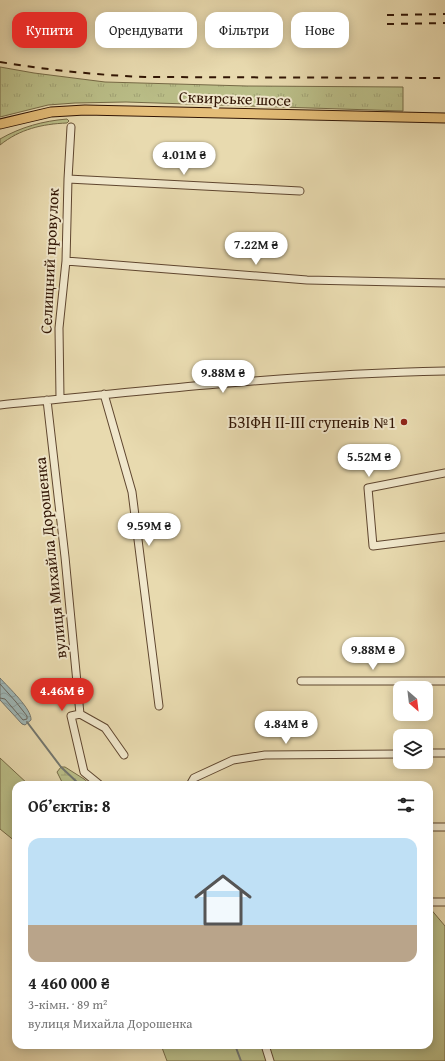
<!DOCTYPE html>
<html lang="uk">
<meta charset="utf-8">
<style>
:root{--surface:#fff;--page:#f2f2f2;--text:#222;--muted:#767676;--accent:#d93025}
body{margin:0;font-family:"Gentium Book Plus",serif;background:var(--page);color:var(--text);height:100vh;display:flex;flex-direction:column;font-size:15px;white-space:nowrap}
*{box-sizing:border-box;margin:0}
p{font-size:13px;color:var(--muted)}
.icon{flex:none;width:22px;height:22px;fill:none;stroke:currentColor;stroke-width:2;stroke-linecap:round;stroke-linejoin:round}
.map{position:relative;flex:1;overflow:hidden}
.details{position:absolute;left:12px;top:781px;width:421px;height:268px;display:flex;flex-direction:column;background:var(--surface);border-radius:12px;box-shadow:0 2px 10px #0003}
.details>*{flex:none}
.top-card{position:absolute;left:12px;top:12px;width:421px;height:36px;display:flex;gap:8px}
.needle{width:26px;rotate:152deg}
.buttons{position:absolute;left:393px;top:681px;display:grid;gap:8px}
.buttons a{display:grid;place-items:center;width:40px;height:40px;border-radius:8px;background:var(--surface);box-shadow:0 2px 10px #0003;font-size:20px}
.price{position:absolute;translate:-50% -34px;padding:0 9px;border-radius:14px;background:#fff;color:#222;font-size:13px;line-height:26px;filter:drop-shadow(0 1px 2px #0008)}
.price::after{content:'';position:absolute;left:50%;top:24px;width:12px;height:9px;margin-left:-6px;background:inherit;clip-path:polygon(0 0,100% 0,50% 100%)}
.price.current{background:var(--accent);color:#fff}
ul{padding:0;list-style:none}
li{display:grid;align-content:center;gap:8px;height:212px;padding:0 16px}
li span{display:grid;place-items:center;height:124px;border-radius:12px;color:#555}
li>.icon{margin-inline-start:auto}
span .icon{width:72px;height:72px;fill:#fffc;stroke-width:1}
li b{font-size:17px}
h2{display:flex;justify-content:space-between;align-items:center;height:48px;padding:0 16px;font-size:17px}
.chip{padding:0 14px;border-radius:12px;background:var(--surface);box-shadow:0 2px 10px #0003;font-size:14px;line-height:36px}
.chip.current{background:var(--accent);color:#fff}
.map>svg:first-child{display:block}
</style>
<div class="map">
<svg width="445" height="1061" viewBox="0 0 445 1061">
<defs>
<pattern id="grass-tufts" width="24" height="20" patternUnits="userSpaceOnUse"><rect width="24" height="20" fill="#babe88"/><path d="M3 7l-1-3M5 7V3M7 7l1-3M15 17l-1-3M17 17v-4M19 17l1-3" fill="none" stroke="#a0a274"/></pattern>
<pattern id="wetland-marsh" width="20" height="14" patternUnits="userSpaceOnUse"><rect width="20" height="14" fill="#babe88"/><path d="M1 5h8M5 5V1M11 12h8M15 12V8" fill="none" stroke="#a0a274"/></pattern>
<pattern id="water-waves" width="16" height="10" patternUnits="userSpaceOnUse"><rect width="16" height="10" fill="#9eb7b7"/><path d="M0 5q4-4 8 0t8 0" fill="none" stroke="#899c9c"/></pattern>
</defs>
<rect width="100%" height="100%" fill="#e8daaf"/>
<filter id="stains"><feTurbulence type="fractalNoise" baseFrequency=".005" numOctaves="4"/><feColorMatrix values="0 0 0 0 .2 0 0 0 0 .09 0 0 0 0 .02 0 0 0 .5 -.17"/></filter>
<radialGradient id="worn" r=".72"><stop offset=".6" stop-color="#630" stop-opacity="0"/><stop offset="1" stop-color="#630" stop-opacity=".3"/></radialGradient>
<path fill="url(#grass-tufts)" stroke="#766a46" d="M0,67L34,73L105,82L247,86L403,87V111L126,102L75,103L48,105L0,117Z
M67,119L69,121L67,123C42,124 20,129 0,145V139C21,127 43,121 67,119Z"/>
<path fill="url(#wetland-marsh)" stroke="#766a46" d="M61,767H65L84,779L91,785H73L69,782L63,784L57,772Z"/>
<path fill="#babe88" stroke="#766a46" d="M0,758L29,785H16V842L0,829Z
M429,907L445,926V1061H167L161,1045H429Z"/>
<path fill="url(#water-waves)" stroke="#72766f" d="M0,678C8,687 32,709 31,720L25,725L22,724L0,700Z"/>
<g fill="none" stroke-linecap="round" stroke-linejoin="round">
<path stroke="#68665e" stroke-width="1" d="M0,684L16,702L27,716V719L23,720L5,699L0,698"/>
<path stroke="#72766f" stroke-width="2" d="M27,722L61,767L80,785
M235,1045L241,1061"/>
<g stroke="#5f462f" stroke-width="9">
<path id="minor" d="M68,179L300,191
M66,261L307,280L445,283
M104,394L132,492L159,706
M60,398L59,328L66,261L68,179L71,127
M47,400L65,557L80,714
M0,405C148,390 296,374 445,371
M445,473L368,488L373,546L445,537
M301,681H445
M426,753H445
M100,785L84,772L71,716L80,714L105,728L124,755
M190,785L194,778L233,760L265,755L400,754
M429,827H445
M429,902H445
M265,1045L270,1061"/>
</g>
<g stroke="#311504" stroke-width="11">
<path id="major" d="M0,124L51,112L85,110L445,118"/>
</g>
<use href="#minor" stroke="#f0e7cb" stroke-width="7"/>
<use href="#major" stroke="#e4bd78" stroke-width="9"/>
<path stroke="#311504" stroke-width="2" stroke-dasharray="7 7" stroke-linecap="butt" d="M387,15L445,14
M387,24L445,23
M0,62C48,70 96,75 145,77L445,78"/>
</g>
<circle fill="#8f2418" stroke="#f0e7cb" stroke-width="1.5" cx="404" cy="422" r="4"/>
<g text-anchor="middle" stroke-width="4" stroke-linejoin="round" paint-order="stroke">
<g font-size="16" fill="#311504" stroke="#f0e7cb">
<text transform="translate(235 98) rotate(2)" y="6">Сквирське шосе</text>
<text transform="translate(49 261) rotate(-87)" y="6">Селищний провулок</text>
<text transform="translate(50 558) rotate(-96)" y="6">вулиця Михайла Дорошенка</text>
</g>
<g font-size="16" fill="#311504" stroke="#f0e7cb" text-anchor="end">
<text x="396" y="428">БЗІФН ІІ-ІІІ ступенів №1</text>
</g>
</g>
<rect width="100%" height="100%" filter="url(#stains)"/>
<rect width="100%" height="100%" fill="url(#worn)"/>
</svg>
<div class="buttons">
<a><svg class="needle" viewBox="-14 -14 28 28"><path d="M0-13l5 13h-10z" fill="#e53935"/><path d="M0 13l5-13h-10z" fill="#767676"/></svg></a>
<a><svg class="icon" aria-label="layers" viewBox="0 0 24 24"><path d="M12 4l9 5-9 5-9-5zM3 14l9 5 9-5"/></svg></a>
</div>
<b class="price" style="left:184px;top:176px">4.01M ₴</b>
<b class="price" style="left:256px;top:266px">7.22M ₴</b>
<b class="price" style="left:223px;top:394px">9.88M ₴</b>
<b class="price" style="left:369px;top:478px">5.52M ₴</b>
<b class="price" style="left:149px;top:547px">9.59M ₴</b>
<b class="price" style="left:373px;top:671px">9.88M ₴</b>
<b class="price current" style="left:62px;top:712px">4.46M ₴</b>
<b class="price" style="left:286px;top:745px">4.84M ₴</b>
<div class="top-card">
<a class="chip current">Купити</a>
<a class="chip">Орендувати</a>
<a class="chip">Фільтри</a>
<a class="chip">Нове</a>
</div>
<section class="details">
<h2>Об’єктів: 8<svg class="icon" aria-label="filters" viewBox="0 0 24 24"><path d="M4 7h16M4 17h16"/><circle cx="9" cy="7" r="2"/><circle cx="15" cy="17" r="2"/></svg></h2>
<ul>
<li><span style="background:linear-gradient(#bfe0f5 70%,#b9a48a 0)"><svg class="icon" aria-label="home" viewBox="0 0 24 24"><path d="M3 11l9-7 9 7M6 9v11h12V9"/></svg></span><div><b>4 460 000 ₴</b><p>3-кімн. · 89 m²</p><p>вулиця Михайла Дорошенка</p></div></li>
</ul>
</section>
</div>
